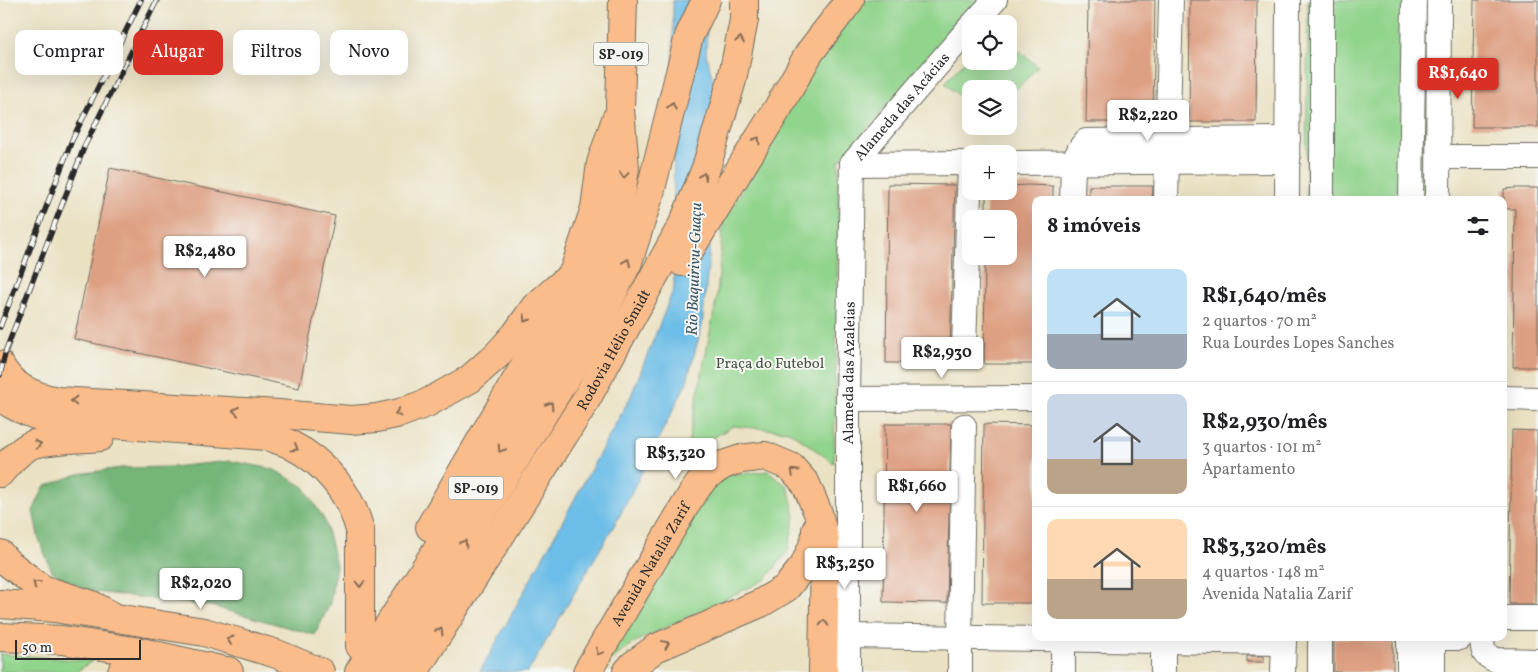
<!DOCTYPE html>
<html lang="pt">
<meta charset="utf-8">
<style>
:root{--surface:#fff;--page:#f6f6f6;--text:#202124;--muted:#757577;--line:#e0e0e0;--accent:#d93025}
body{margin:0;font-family:Vollkorn,serif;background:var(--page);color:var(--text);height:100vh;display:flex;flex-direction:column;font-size:19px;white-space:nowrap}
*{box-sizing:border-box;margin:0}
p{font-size:16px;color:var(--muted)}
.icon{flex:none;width:28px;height:28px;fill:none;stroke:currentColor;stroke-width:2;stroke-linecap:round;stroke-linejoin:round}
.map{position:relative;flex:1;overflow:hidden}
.details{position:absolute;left:1032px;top:196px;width:475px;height:445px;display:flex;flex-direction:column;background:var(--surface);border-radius:10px;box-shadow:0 5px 20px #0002}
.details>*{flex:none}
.top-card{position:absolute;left:15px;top:30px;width:475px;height:45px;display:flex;gap:10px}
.tools{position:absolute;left:962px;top:15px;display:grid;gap:10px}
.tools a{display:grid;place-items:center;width:55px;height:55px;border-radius:10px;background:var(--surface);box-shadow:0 5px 20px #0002;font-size:25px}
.scale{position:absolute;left:15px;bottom:12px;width:126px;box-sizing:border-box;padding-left:5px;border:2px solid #2b2b2b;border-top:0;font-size:14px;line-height:18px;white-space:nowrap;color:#2b2b2b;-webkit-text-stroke:4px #f6f6f2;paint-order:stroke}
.price{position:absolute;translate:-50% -42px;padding:0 11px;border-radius:5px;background:#fff;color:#222;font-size:16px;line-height:32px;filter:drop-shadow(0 1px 2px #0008)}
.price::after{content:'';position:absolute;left:50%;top:30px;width:15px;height:11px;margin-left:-8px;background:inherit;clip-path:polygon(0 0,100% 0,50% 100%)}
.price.on{background:var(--accent);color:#fff}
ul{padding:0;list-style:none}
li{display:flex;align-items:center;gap:15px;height:125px;padding:0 15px}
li+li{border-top:1px solid var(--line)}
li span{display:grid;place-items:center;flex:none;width:140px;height:100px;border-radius:10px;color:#555}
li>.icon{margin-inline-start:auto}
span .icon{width:60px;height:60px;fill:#fffc;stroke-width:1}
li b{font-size:21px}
h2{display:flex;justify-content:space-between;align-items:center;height:60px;padding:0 15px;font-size:21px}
.chip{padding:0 18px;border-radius:10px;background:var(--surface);box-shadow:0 5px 20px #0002;font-size:18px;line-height:45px}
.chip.on{background:var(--accent);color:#fff}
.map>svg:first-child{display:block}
</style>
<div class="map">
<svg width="1538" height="672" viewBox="0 0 1538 672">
<rect width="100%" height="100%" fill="#f6f6f2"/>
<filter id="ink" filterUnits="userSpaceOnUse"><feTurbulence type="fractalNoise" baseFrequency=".02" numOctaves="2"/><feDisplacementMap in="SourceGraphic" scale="10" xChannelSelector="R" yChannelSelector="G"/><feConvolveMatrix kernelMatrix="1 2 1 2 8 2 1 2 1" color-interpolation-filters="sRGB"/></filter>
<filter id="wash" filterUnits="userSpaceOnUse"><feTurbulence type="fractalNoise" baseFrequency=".0096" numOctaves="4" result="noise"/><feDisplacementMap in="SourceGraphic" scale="20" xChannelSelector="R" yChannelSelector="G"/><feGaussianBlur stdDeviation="1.12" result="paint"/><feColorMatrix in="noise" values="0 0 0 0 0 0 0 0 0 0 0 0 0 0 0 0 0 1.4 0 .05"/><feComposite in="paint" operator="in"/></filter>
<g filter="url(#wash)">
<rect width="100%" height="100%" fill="#ebe2c4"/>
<path fill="#91d48c" stroke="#5e805c" d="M866,0H980L839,161L834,463L789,431L733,426L686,454L717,297L723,223L835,31Z
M1308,0H1427L1425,200H1306Z
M1009,42L1038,67L1009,97V89H971V107L945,83L971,54V61H1009Z
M768,471L788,487L795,516L788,551L765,580L631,644L605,666L681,528L723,476Z
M0,654L92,661L76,672H0Z"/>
<path fill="#74b678" stroke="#507052" d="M230,461L273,469L304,487L325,521L336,566L330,604L315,635L211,606L78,590L52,571L39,540L33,511L44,487L78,474L121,468L171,467Z"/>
<path fill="#6cbde7" stroke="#4c7489" d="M673,0H708L706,53L715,88L711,238L702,326L686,384L619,517L528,672H480L631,396L674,288Z"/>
<g id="blocks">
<path fill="#dea083" d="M1088,0H1155L1153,122H1086Z
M1190,0H1257L1256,122H1189Z
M1474,0H1538V127H1472Z
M110,168L335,216L299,388L74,339Z
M888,184L955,185L950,348L953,355L952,363H886Z
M1028,185L1053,186V200H1036V364H984L985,256H1009V219H986V191H1009V186Z
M1089,186H1153L1152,200H1089Z
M1515,188H1538V367H1513L1515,209H1504V189Z
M885,424H951L947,603L883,602Z
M984,424L1036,425V603H982Z
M1512,430L1537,431L1535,604H1509Z
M1334,638H1393V672H1334Z
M1247,656H1264V662H1247Z"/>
</g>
</g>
<g filter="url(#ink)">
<use href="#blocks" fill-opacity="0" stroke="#6e6b61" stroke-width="1"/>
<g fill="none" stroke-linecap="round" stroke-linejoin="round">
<g stroke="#6e6b61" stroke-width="26">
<g id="minor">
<path d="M973,24L995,0"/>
<path d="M1439,157H1538"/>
<path d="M1009,163L1288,161"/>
<path id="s1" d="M852,164L971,26"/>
<path d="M852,164L971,163"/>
<path d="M1072,200C1073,179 1070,157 1086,141L1288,139"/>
<path d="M1166,200L1171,0"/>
<path d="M1287,200L1288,0"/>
<path d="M1322,200V0"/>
<path d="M1411,200L1414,0"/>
<path d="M1438,200L1439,0"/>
<path d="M964,348L970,163"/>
<path d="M1504,398L1538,399"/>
<path d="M848,399L1036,398"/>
<path d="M1504,618H1538"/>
<path d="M849,636L1284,643"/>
<path d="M1163,638V672"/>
<path d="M1409,638V672"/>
<path d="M1433,638H1460"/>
<path d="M1482,638C1483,651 1482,655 1496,660L1538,661"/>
<path id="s2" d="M848,672V399L852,164"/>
<path d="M960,672V637L964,426"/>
<path d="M1063,672V638"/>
<path d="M1283,672L1284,638"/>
<path d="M1320,672V638"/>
<path d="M1433,672V638"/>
</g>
</g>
<g stroke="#6e6b61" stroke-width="30">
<g id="major">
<path d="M0,604L54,608L204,632L277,654L320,672"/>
<path d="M0,637L62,640L141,652L229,672"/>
<path id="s3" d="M587,672L692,494L704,478L723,465L741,459L765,456L791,467L806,484L818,513L825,541L823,672"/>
<path d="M627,672L633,665L656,648L761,603L786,588L804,566L815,541L816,530"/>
</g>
</g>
<g stroke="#6e6b61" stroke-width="30">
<g id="highway">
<path d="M682,262L778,108L810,52L850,0"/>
<path d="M0,365C11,387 35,397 58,401L279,414L351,420L377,418L400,413L427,403L470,379L496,356L516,334L535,307L573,274"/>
<path d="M0,397C15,408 31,414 48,419L266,436C274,439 284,441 291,445C325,462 350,493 360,530V646"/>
<path d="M0,473C8,463 17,453 29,446C44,439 82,439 100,437"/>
<path d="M430,527L534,350L573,274L595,208L601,163L616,119"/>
<path d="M0,554L7,562L42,589L90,604L112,616"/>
<path d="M122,672L155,668L190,672"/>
<path d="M224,672L228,671"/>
<path d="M359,672L524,413L584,299L597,270L611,234L622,189L625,168L620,109L623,0"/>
<path d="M390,672L402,654L420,613L591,337L628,262L650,193L689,36L706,0"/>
<path id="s4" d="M414,672L583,405L684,222L706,168L732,80L744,20V0"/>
</g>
</g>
<use href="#minor" stroke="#fff" stroke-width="24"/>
<use href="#major" stroke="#f9bc8a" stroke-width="28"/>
<use href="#highway" stroke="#f9bc8a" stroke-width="28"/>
<g stroke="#2b2b2b" stroke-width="5.5">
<path id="rail" d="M0,327L72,140L141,0
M0,375L6,350L85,145L157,0"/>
</g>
<use href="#rail" stroke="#f6f6f2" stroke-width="4" stroke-dasharray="11" stroke-linecap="butt"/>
</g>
<defs><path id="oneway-chevron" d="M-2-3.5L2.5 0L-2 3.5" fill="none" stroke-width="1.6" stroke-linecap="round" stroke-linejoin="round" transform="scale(1.25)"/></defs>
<g stroke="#886c56">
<use href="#oneway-chevron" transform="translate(740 40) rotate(-79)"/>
<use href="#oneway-chevron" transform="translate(672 106) rotate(-76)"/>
<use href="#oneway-chevron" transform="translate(757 140) rotate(-58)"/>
<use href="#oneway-chevron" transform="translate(624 175) rotate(96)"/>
<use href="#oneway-chevron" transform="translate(703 176) rotate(-67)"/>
<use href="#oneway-chevron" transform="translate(627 262) rotate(-68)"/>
<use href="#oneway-chevron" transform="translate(526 319) rotate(125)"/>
<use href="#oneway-chevron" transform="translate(74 401) rotate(-179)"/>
<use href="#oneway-chevron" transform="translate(550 405) rotate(-58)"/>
<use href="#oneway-chevron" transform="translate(236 411) rotate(-176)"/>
<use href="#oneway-chevron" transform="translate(398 413) rotate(165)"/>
<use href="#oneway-chevron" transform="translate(38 444) rotate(-13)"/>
<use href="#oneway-chevron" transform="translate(295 448) rotate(30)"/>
<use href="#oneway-chevron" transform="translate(501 449) rotate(123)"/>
<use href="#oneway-chevron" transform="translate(794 472) rotate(-137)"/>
<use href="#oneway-chevron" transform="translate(464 543) rotate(-58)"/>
<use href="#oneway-chevron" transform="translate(36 584) rotate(-143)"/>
<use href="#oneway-chevron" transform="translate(360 584) rotate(89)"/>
<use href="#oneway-chevron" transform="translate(824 623) rotate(-89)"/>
<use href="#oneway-chevron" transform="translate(440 631) rotate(-58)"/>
<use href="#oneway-chevron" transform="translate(230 640) rotate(-163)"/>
<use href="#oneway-chevron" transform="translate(666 644) rotate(-23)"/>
<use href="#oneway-chevron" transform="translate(599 652) rotate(121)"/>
</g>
</g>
<g text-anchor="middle" stroke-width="4" stroke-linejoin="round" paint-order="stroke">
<g fill="#f6f6f2" stroke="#686867" stroke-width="1">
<rect x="593.5" y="42.5" width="55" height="23" rx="4"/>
<rect x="448.5" y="476.5" width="55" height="23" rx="4"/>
</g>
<g font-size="14" font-weight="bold" fill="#2b2b2b">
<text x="621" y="59">SP-019</text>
<text x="476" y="493">SP-019</text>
</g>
<g font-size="15" fill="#2b2b2b" stroke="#f6f6f2">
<text dy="5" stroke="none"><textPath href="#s1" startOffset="76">Alameda das Acácias</textPath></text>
<text dy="5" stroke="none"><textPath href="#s4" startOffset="379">Rodovia Hélio Smidt</textPath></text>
<text dy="5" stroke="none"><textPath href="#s2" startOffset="299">Alameda das Azaleias</textPath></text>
<text dy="5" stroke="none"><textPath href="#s3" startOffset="125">Avenida Natalia Zarif</textPath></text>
</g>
<g font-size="15" fill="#445543" stroke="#f6f6f2">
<text x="770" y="368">Praça do Futebol</text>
</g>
<g font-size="16" font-style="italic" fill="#3e5763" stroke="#f6f6f2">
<text transform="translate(693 269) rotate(-88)" y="6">Rio Baquirivu-Guaçu</text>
</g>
</g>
</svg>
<div class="tools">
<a><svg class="icon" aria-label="locate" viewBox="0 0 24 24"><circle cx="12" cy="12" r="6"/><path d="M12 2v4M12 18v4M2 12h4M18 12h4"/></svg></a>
<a><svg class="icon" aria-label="layers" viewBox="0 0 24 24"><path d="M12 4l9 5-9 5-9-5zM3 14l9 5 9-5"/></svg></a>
<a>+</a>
<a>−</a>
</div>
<div class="scale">50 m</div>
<b class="price on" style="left:1458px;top:100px">R$1,640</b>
<b class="price" style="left:1148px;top:142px">R$2,220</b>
<b class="price" style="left:205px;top:278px">R$2,480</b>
<b class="price" style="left:942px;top:379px">R$2,930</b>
<b class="price" style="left:676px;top:480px">R$3,320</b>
<b class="price" style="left:917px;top:513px">R$1,660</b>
<b class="price" style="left:845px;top:590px">R$3,250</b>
<b class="price" style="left:201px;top:610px">R$2,020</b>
<div class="top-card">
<a class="chip">Comprar</a>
<a class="chip on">Alugar</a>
<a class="chip">Filtros</a>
<a class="chip">Novo</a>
</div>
<section class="details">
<h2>8 imóveis<svg class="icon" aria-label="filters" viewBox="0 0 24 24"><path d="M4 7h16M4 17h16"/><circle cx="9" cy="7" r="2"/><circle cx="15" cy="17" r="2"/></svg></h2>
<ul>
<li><span style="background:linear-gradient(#bfe0f5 65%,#9aa5b1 0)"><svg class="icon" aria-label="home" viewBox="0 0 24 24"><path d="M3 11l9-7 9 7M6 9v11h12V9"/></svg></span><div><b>R$1,640/mês</b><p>2 quartos · 70 m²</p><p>Rua Lourdes Lopes Sanches</p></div></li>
<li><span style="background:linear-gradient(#c9d6e8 65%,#b9a48a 0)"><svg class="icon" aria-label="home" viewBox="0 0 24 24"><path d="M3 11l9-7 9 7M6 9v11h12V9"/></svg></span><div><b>R$2,930/mês</b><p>3 quartos · 101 m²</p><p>Apartamento</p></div></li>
<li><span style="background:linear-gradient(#ffd9b3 60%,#b9a48a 0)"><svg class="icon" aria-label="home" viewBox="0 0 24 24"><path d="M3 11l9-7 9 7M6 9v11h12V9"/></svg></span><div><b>R$3,320/mês</b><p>4 quartos · 148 m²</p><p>Avenida Natalia Zarif</p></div></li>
</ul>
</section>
</div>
